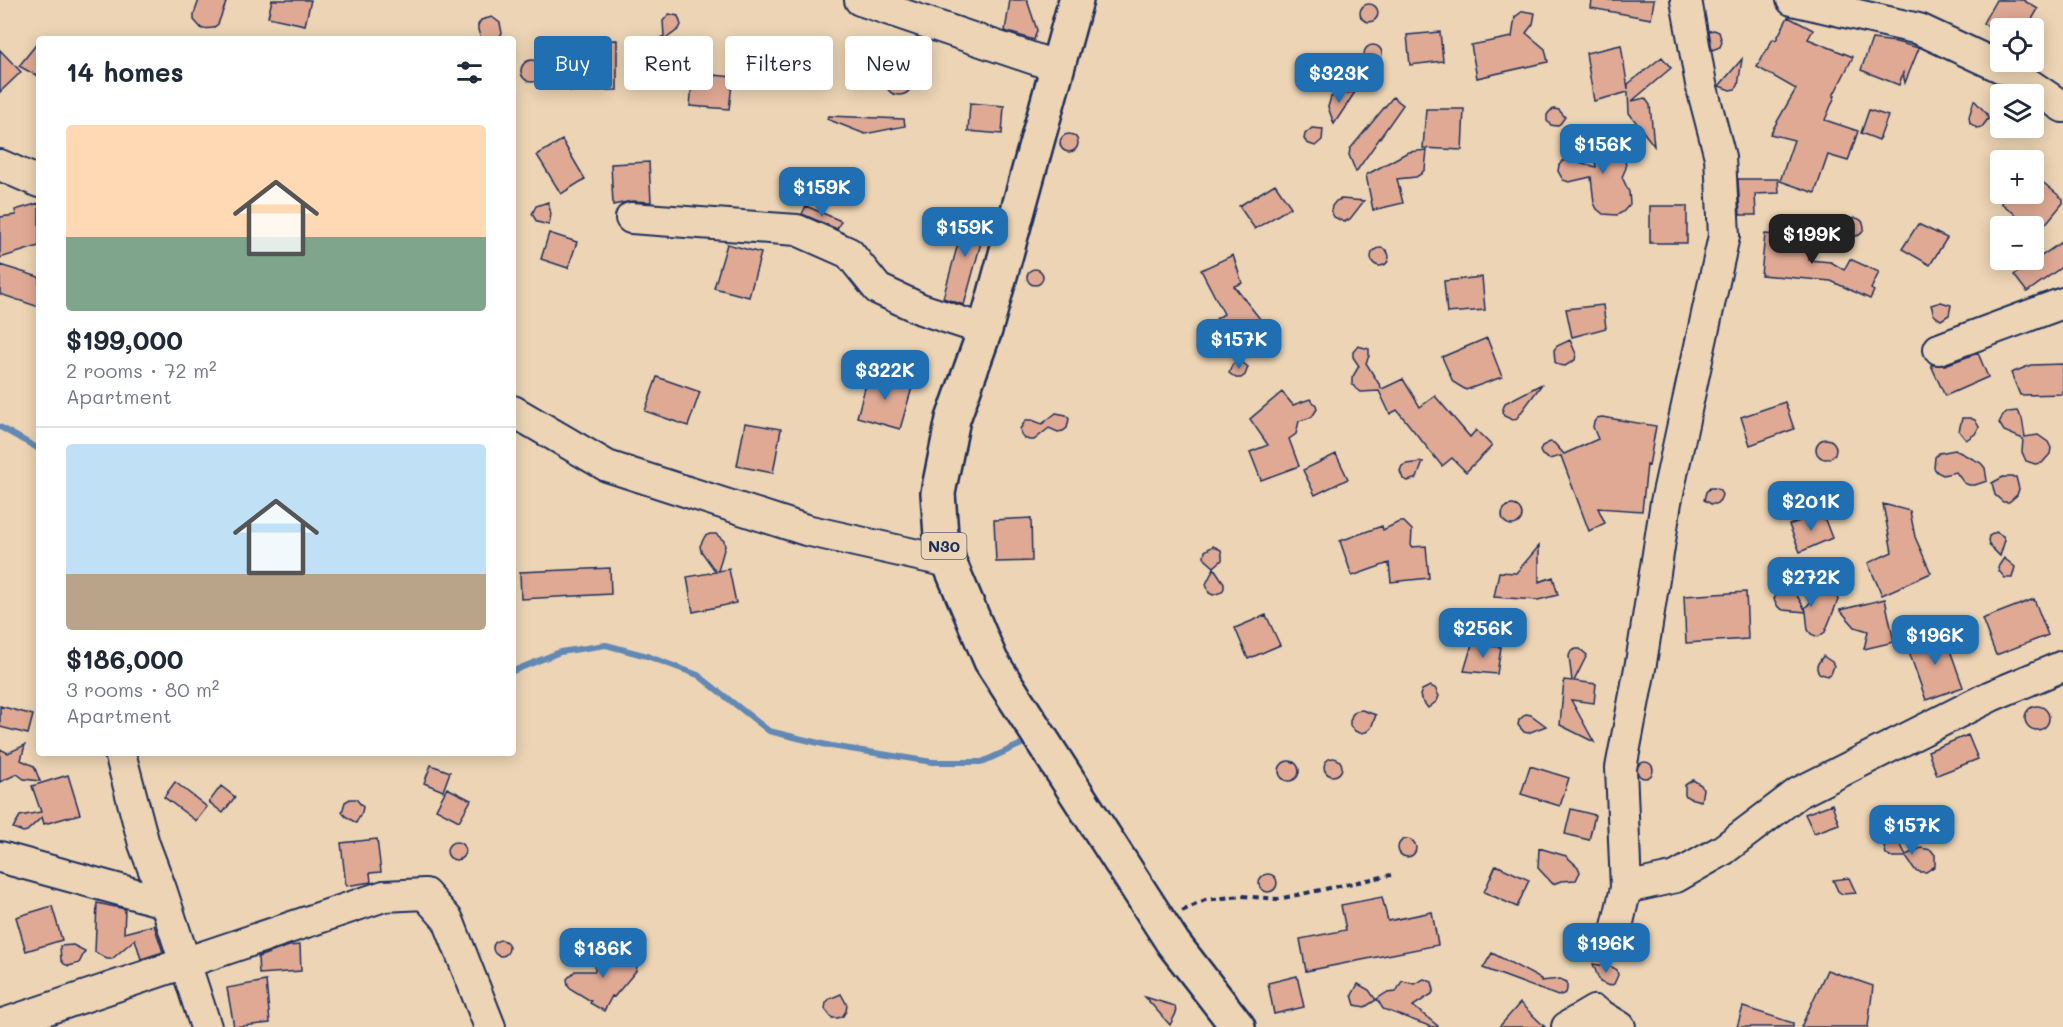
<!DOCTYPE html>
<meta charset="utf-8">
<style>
:root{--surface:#fff;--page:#f6f6f7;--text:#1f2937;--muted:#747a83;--line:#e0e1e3;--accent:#1f6fb2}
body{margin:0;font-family:Mali,sans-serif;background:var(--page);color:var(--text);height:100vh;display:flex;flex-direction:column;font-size:22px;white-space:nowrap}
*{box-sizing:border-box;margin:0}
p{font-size:20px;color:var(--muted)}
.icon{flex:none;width:33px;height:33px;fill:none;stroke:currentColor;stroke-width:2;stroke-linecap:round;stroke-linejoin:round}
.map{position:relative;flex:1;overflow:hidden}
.details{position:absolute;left:36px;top:36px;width:480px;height:720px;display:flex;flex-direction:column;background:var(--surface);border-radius:6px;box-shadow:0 3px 15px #0003}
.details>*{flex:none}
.top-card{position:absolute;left:534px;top:36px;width:570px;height:54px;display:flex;gap:12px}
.controls{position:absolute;left:1990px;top:18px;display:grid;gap:12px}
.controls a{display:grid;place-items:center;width:54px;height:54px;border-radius:6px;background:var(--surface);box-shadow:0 3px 15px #0003;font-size:30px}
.price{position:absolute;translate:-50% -51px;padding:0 14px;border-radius:12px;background:var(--accent);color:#fff;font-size:20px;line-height:39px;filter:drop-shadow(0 2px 3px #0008)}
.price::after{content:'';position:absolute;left:50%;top:36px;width:18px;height:14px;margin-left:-9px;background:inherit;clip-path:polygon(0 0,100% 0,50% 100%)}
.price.active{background:#222;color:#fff}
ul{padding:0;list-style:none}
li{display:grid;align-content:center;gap:12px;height:318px;padding:0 30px}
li+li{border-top:2px solid var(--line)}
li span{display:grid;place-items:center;height:186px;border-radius:6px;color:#555}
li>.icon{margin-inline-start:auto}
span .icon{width:108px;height:108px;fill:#fffc;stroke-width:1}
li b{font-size:26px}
h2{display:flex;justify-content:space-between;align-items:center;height:72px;padding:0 30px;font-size:26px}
.pill{padding:0 21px;border-radius:6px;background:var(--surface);box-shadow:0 3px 15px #0003;font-size:21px;line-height:54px}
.pill.active{background:var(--accent);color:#fff}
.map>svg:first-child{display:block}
</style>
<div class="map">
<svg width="2063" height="1027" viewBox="0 0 2063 1027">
<rect width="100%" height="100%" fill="#ecd4b4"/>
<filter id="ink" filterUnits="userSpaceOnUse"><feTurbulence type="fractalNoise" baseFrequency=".0167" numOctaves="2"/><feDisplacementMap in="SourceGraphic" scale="12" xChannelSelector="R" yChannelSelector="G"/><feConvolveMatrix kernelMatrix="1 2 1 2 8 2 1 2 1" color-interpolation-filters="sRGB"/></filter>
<g filter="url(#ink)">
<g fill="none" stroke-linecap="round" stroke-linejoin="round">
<path stroke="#6289b5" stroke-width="6" d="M0,427L39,449
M513,671L560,652L606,645L647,656L698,675L769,731L831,746L932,762H982L1024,743"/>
</g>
<path fill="#dfa994" stroke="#1b2f5e" stroke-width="1.5" d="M199,0H227L218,24L213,28L202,29L194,20V14Z
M272,0H311L305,25L268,17Z
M1010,0H1027L1037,30L1034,40L1005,31Z
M1592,0H1654L1651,19L1591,8Z
M1996,0H2023L2038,9L2027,28H2001V37L1983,23Z
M1360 13a9 9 0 1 1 18 0a9 9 0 1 1-18 0Z
M1523,11L1535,13L1533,24L1526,33L1545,49L1548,62L1477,78L1471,45L1512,37L1515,17Z
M669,14L678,16L681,25L679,29L667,38L672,54L670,64L661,69H655L649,67L639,56L648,44L664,36L663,21Z
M492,17L500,23L502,33L498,39H481L478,30V25L481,20Z
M1788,17L1813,30L1808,39L1853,57L1833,96H1835L1825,120L1858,131L1848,161L1828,155L1815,193L1780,181L1794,140L1770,134L1796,89L1757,67L1773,39L1776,40Z
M1714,30L1719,32L1722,42L1720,47L1712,50L1709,31Z
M1440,32L1443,61L1410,65L1407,35Z
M1872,39L1896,42L1919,48L1905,83L1903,73L1899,85L1861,70Z
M617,40V90L570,91L569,41Z
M39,41V77L19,66Z
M1364 54a9 9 0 1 1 18 0a9 9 0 1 1-18 0Z
M1621,45L1628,89V84L1662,57L1671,68L1632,101L1645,98L1650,105L1654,146L1629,113L1628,92L1594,101L1586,53Z
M0,50L21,72L0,92Z
M847 64a9 9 0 1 1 18 0a9 9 0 1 1-18 0Z
M1742,59L1738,86L1735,89L1730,90L1719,86Z
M521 71a11 11 0 1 1 22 0a11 11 0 1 1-22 0Z
M885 81a14 14 0 1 1 28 0a14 14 0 1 1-28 0Z
M693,73L733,77L729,109L690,106Z
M1355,92L1334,124L1328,107L1331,97L1336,94Z
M1393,97L1403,105L1356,172L1349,155L1350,149Z
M1974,100L1987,114L1988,119L1982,127L1977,128L1970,123L1969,117Z
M970,103L1004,106L1002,134L968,131Z
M1426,109H1464L1462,150L1423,148Z
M1554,109L1559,110L1565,117L1560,124L1556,126L1551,125L1547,121V115L1550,111Z
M1869,110L1888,116L1879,140L1861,133Z
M828,116L904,119L905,126L865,134L827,119Z
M1312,128L1323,129L1322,140L1315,146L1307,143L1304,139L1305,134Z
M1603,133L1623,140L1626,168L1622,177L1629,192L1630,204L1623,212L1617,215L1603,214L1597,209L1594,203L1591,177L1569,182L1563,180L1558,171L1559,165L1563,161L1569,159L1596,167L1592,142L1594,137Z
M1060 143a9 9 0 1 1 18 0a9 9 0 1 1-18 0Z
M562,140L585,179L561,194L537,155Z
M1427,150L1425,169L1421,174L1416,177L1397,179L1403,203L1373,210L1366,175L1408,152Z
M649,162L651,202L632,201L613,205L611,164Z
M2034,175L2063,199V203L2038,233L2034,230V226H2030L2001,203L2009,194H2034Z
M1738,179H1778L1779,193L1755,194L1756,215H1740Z
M1275,184L1291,207L1255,229L1239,206Z
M1341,199L1364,201L1350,219L1344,222L1334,217L1331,211L1332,206L1336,201Z
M548,202L551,214L549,225L537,222L532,214L536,206Z
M39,203V246L0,258V217L16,215L15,210Z
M806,206L841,221L837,229L802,214Z
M1650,206H1687V243H1650Z
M967,211L988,217L964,305L943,298Z
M1846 227a9 9 0 1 1 18 0a9 9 0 1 1-18 0Z
M1918,224L1947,238L1930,265L1902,249Z
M549,233L577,242L568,268L541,259Z
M1765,234L1811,237L1809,260L1831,262L1844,270L1850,259L1879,272L1871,289L1874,291L1870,299L1831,281L1761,275Z
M2063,241V266L2027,292L2014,275Z
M727,244L761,253L749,297L714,288Z
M1371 257a9 9 0 1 1 18 0a9 9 0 1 1-18 0Z
M1233,255L1242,283L1234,286L1268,329L1236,347L1216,319L1224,314L1201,270Z
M0,265L39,277V307L0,294Z
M1027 277a8 8 0 1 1 16 0a8 8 0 1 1-16 0Z
M1482,277L1485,310L1447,313L1444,281Z
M1941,302L1951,305L1949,315L1941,320L1934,315L1931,305Z
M1603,305L1606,328L1572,337L1566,309Z
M1487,338L1502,377L1466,390L1453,382L1442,357Z
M1570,340L1576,354L1575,360L1565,366L1559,365L1555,362L1554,350L1557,346Z
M1358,346L1369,349V356L1366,363L1382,389L1403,379L1420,407L1435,396L1470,437L1476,430L1492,446L1466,472L1452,458L1442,466L1397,410L1390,414L1379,391L1361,392L1356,389L1352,384V378L1359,366L1353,357V352Z
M1978,353L1988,377L1945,396L1931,365H1945Z
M1239,360L1248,367L1245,375L1241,378H1236L1229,373L1232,365Z
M2063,364V394L2020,395L2011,373L2031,365Z
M869,373L913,384L900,429L857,417Z
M657,377L700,392L688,426L645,411Z
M1542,384L1517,418L1513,420L1504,416L1502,412L1505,403Z
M1282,392L1293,405L1310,399L1316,405L1317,409L1312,417L1299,421L1296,434L1289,439L1299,466L1261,480L1250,452L1268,445L1250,419Z
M1785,402L1794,429L1750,445L1741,417Z
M2017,411L2022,418L2025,437L2038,435L2048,442L2051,448L2050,454L2042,463L2035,464L2026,461L2022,452L2023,439L2004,431L1999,423L2003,415L2008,412Z
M1056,413L1066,415L1069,419L1067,428L1063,431L1058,432L1049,428L1034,440H1029L1024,438L1021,434L1020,429L1026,420H1032L1042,424Z
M1602,417L1656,426L1649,466L1647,465L1642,511L1598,508L1605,523L1589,531L1561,456L1549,459L1542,455L1540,451L1542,446L1550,442L1554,443L1564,454L1598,439L1593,427L1594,422L1597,418Z
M1962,418H1970L1975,420L1979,427L1975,434L1966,440L1959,431Z
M745,423L781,429L773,473L737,466Z
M1816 449a10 10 0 1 1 20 0a10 10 0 1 1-20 0Z
M1955,450L1981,463L1985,468L1987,481L1975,485H1969L1964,483L1956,472L1943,475L1937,472L1934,468L1935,457L1939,453Z
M1336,454L1348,479L1315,495L1303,470Z
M1423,462L1417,478L1408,481L1403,479L1400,471L1402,466L1406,464Z
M2003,477H2016L2019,489L2017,495L2009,502H2003L1995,495L1992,483Z
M1710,488H1715L1720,490L1722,495L1720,500L1716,504H1711L1704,500L1706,492Z
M1883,504L1910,511L1915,537L1931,573L1882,595L1868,563L1892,552Z
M1502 515a10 10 0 1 1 20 0a10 10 0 1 1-20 0Z
M1822,512L1832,538L1800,552L1789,525Z
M1031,518L1032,561L996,562L994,520Z
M1399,522H1404L1412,530L1411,547L1426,546L1429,578L1391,582L1389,563L1352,576L1340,541L1382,526L1383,530Z
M1996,532L2003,536L2005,540L2000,556L1989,545L1988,541L1989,536Z
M710,534H716L724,541L725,546L718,571L729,569L736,603L693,612L687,577L716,572L701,551L700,546L705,536Z
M1213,546L1221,550L1222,555V560L1214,567L1206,560L1204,556L1205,551Z
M1539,546V582L1553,577L1558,595L1538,600L1494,597L1499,572L1516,573Z
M2004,558L2015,567L2012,578H2005L1999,571L1998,567Z
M610,568L611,594L521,599L520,572Z
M1214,568L1224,583V588L1222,592L1213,595L1209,593L1206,584Z
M1827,586L1835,591L1838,600L1825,632L1818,637L1811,634L1808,630L1806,612L1783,610L1778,607L1774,599L1779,591L1791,588L1795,592L1806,611L1805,608L1823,588Z
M1746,592L1748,639L1686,643L1684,596Z
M1885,599L1894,642L1864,649L1868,631L1855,627L1840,610Z
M2034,599L2048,635L1996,655L1982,619Z
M1266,615L1280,645L1248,659L1235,628Z
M1944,633L1963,687L1926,700L1907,646Z
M1472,644L1501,647L1497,674L1464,671Z
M1576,649H1580L1587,655L1574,681L1596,684L1594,703L1571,700L1594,742L1560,725L1564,680L1572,681L1569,656L1571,651Z
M1823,656L1832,662L1834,666L1831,674L1827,676L1819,673L1817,669V665Z
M1430,686L1435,688L1439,696L1437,701L1428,708L1421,699L1420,695L1422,690Z
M2025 718a12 12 0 1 1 24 0a12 12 0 1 1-24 0Z
M0,706L33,715L28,734L0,727Z
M1362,710L1376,715L1371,728L1366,732L1360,733L1355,731L1350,726V721L1352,715L1356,711Z
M1526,714L1531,715L1546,726L1528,733L1524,732L1518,725L1519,720Z
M1968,735L1978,759L1937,775L1928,751Z
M25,745L21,760L34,766L40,781L24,779L17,774L0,782V749L8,753Z
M1324 767a9 9 0 1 1 18 0a9 9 0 1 1-18 0Z
M1279 771a10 10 0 1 1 20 0a10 10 0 1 1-20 0Z
M1637 770a8 8 0 1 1 16 0a8 8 0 1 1-16 0Z
M431,765L450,772L443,791L424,783Z
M1530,766L1569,778L1560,806L1521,794Z
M68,775L80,814L44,824L42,817L27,831L23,832L13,828L20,816L41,812L32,786Z
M1693,780L1701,785L1703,789L1701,801L1689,798L1685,795V785Z
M175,782L207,807L196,821L164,797Z
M221,786L235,797L223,813L209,802Z
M447,788L471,800L459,821L436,809Z
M350,799H356L363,807L362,812L356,823L345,816L342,812L345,802Z
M1832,804L1839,824L1814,833L1805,814Z
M1571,809L1595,815L1589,840L1565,834Z
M1890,836L1899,842L1906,855L1921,848L1931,850L1935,855V866L1926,872H1920L1915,870L1906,857H1890L1886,854L1884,846Z
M377,839L381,872L370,873L371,882L346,886L341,843Z
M1398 848a9 9 0 1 1 18 0a9 9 0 1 1-18 0Z
M447 851a9 9 0 1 1 18 0a9 9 0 1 1-18 0Z
M1539,848L1566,856L1578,867L1580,872L1576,880L1561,881L1553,884L1538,868Z
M1496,865L1529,880L1517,907L1484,892Z
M1259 883a9 9 0 1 1 18 0a9 9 0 1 1-18 0Z
M1849,878L1856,893L1842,894L1838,891L1833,880Z
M1382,897L1388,921L1432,912L1438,945L1306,971L1300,939L1346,930L1341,905Z
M97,903L125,909L124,933L154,925L163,952L141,959L135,939L112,959H107L95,952Z
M52,906L62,940L26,951L16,917Z
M493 948a8 8 0 1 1 16 0a8 8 0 1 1-16 0Z
M73,945L85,951L79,963L69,966L64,964L61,960L60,946Z
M300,945L301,971L259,974L258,957L289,946Z
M608,949L615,962L627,958L636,962L637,966L636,971L614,997L612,996L604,1011L590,1003L591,1001L571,989L568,985L567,979L575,971H595L596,951Z
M1492,953L1541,979V981L1560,979L1567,982V989L1566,993L1558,996L1483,968Z
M1593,964L1612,967L1617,970L1618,975L1614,984L1609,986L1600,982Z
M1827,970L1873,986L1868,1027H1801Z
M1297,976L1304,1007L1274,1014L1268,983Z
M1424,979L1432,982L1434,990L1432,994L1413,1006L1438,1026L1437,1027H1432L1383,1009L1377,999L1386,993L1396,992L1402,981L1414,984Z
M266,981L270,1023L234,1027L227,988Z
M1358,984L1369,990L1376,1000L1365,1007L1355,1005L1352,995Z
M841,994L847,1005L846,1011L843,1016L838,1018H832L825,1009L826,1003L829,999Z
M1145,997L1175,1006L1176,1013L1170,1025Z
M1520,1003L1545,1027H1499Z
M1743,1007L1793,1023V1027H1737Z"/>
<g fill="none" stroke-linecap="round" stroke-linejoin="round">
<g stroke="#1b2f5e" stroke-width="34">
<path id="minor" d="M860,0L1058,67
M1792,0L1919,29L2011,72L2063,107
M0,165L39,182
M631,218L797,230L849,253L878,289L921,309L985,330
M1939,349L2063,303
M513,411L607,466L806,530L949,562
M120,753L144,844L161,889L206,1027
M0,857L164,902
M1626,888L1676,877L1723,850L1798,793L1991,696L2063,666
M1616,931L1626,888L1621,768L1641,663L1666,502L1724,236L1720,157L1701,84L1686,0
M0,1025L384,896L425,894L448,920L490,1027
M1567,1027L1594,1011L1620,1027"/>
</g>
<g stroke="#1b2f5e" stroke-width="38">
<path id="major" d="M1076,0L985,330L953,419L938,493L941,535L949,562L991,661L1173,943L1238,1027"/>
</g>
<path stroke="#1b2f5e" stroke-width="4" stroke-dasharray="6 4.5" stroke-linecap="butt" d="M1182,911L1205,900L1242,896L1278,899L1391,875"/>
<use href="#minor" stroke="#ecd4b4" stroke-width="30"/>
<use href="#major" stroke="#ecd4b4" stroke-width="33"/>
</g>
</g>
<g text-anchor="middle" stroke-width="4.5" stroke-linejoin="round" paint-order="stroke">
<rect fill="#ecd4b4" stroke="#5a6078" stroke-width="1.5" x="921.5" y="533" width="45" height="26" rx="4.5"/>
<g font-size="16" font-weight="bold" fill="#1b2f5e">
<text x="944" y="552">N30</text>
</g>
</g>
</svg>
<div class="controls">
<a><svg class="icon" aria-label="locate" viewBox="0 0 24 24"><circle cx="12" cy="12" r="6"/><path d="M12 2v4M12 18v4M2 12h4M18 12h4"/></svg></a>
<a><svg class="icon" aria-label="layers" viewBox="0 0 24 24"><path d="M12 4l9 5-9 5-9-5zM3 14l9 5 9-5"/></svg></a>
<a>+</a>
<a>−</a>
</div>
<b class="price" style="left:1339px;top:104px">$323K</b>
<b class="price" style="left:1603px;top:175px">$156K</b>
<b class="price" style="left:822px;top:218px">$159K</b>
<b class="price" style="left:965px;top:258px">$159K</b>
<b class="price active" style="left:1812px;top:265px">$199K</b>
<b class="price" style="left:1239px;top:370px">$157K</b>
<b class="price" style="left:885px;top:401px">$322K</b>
<b class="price" style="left:1811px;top:532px">$201K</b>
<b class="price" style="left:1811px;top:608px">$272K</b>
<b class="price" style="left:1483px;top:659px">$256K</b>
<b class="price" style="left:1935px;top:666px">$196K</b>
<b class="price" style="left:1912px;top:856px">$157K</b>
<b class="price" style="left:1606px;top:974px">$196K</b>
<b class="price" style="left:603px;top:979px">$186K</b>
<div class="top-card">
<a class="pill active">Buy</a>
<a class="pill">Rent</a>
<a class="pill">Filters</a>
<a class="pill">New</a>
</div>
<section class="details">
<h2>14 homes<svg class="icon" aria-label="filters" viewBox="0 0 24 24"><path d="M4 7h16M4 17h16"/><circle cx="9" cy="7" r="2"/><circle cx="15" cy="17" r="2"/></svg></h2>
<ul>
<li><span style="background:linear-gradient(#ffd9b3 60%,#7fa58c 0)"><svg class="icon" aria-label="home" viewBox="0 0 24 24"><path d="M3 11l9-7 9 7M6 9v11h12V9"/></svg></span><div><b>$199,000</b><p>2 rooms · 72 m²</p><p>Apartment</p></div></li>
<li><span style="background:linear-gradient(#bfe0f5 70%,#b9a48a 0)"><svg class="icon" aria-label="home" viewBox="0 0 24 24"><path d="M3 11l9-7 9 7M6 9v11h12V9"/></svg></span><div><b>$186,000</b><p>3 rooms · 80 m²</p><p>Apartment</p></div></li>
</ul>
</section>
</div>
